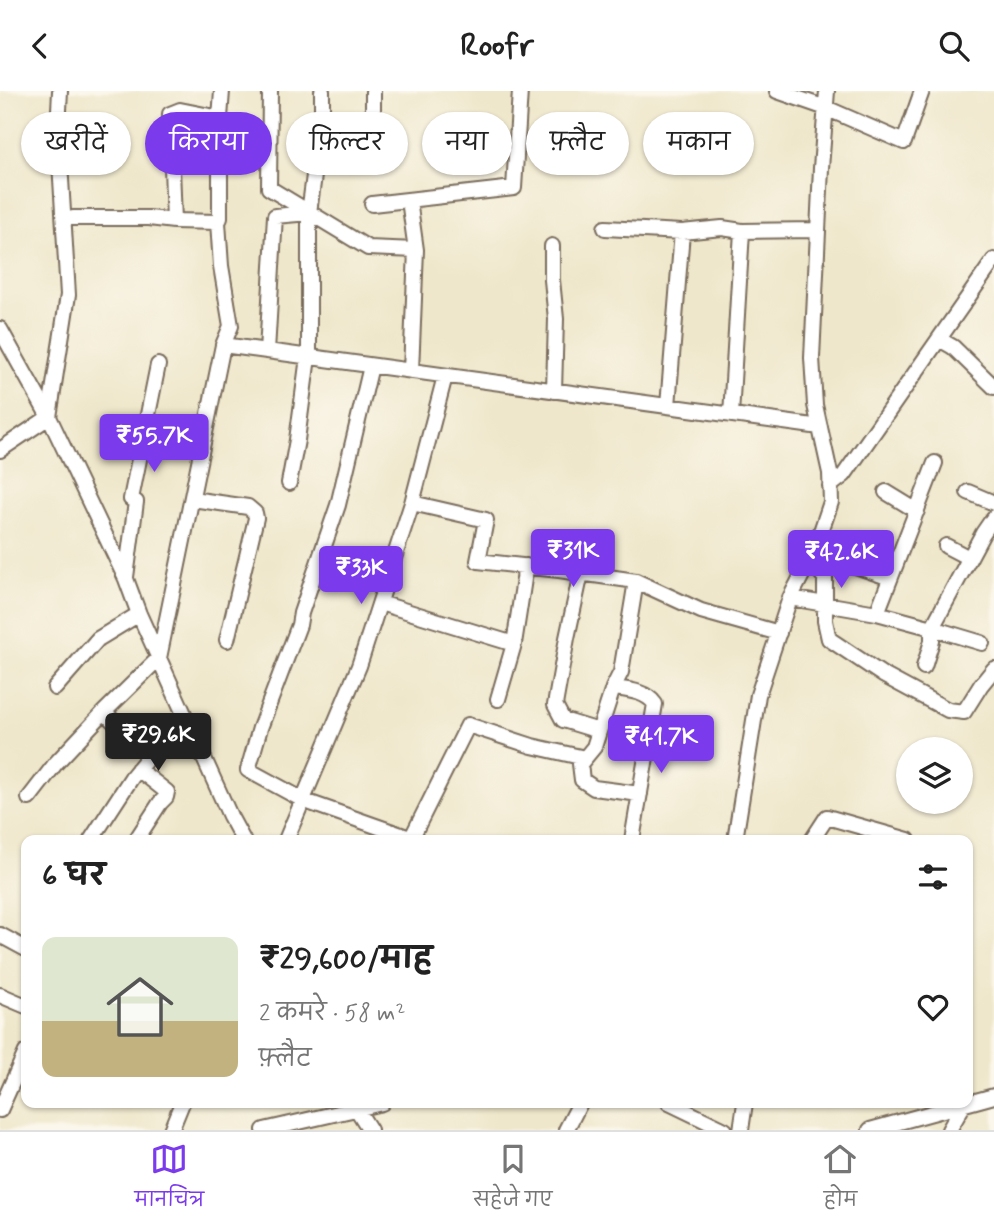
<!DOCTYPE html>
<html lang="hi">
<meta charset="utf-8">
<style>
:root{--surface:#fff;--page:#f6f6f6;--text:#222;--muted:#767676;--line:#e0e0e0;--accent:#7c3aed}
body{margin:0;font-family:Mynerve,"Playpen Sans Deva",sans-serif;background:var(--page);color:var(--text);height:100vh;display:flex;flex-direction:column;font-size:26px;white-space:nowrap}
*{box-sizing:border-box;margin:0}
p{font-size:23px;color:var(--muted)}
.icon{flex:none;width:38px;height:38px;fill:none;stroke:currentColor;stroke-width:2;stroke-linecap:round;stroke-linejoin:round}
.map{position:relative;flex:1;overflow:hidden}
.drawer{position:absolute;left:21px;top:744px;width:952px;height:273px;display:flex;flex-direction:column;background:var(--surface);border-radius:14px;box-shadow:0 2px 5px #0004}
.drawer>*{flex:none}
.top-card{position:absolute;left:21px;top:21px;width:952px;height:63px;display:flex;gap:14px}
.buttons{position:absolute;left:896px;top:646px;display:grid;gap:14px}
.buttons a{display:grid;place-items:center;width:77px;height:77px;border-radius:50%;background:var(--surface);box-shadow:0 2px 5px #0004;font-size:35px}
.price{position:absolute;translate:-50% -60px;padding:0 16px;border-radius:7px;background:var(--accent);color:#fff;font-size:23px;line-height:46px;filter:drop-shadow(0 2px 4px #0008)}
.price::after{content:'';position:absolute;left:50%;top:42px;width:21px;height:16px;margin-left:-10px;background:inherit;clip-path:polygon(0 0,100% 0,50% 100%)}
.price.active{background:#222;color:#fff}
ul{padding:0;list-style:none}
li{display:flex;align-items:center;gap:21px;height:175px;padding:0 21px}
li+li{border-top:2px solid var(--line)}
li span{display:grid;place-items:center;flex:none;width:196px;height:140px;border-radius:14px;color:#555}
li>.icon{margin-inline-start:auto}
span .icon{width:84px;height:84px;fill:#fffc;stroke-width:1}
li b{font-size:30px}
h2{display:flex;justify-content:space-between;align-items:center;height:84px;padding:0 21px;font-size:30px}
.chip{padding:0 24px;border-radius:32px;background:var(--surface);box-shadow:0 2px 5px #0004;font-size:24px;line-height:63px}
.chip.active{background:var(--accent);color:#fff}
header{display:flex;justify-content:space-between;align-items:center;height:91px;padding:0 21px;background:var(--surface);font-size:32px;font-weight:700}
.dock{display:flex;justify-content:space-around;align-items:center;height:98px;border-top:2px solid var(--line);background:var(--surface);font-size:19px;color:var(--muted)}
.dock a{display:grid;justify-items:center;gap:4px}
.dock .active{color:var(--accent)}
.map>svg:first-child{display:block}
</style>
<header><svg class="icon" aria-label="back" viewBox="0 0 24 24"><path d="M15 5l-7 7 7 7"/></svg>Roofr<svg class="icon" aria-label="search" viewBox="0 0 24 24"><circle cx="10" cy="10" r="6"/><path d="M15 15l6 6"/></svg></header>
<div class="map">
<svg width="994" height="1039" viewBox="0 0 994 1039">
<rect width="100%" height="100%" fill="#fbf7ec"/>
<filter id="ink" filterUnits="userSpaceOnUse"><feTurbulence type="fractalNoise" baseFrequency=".0143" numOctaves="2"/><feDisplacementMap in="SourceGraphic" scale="14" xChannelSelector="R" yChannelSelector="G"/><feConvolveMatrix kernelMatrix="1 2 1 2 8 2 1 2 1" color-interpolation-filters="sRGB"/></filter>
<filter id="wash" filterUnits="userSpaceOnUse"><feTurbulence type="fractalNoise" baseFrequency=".00686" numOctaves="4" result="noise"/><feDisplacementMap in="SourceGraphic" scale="28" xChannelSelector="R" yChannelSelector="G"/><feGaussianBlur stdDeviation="1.57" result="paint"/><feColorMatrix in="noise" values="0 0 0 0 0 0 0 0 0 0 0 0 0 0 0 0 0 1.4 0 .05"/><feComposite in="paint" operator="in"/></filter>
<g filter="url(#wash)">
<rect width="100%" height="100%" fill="#efe7cb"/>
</g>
<g filter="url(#ink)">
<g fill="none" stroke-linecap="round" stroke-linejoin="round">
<g stroke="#7a6c5b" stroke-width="18">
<path id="minor" d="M222,0L220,27V127L218,131L221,175L231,235L223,254
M270,0L269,97L368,157L416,159
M373,0V31
M777,0L826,17L904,51L922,0
M409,109L416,159L411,280
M372,113L514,97L520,0
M73,127H149L174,130L218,131
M174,130L170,23L180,19L220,27
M605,137L682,141L722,137L742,140L818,139
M552,155V189L556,228L554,300
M0,238L49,326L126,488L139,523L230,725L243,749
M939,248L953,256L994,296
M267,260L275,125L309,122
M309,266V122L322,24V0
M371,275L338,414L301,522L299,534L260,637L248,679L305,710L410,747L414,742L468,634L532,655L585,667
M668,315L682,141
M731,324L742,140
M0,359L49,326L68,204L58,38L60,0
M289,392L297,349L308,266
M830,395L844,384L994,169
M886,401L917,420
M968,401L994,412
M192,408L248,416L255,422L256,427L227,549
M412,412L486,429L478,470L559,479L636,490L701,520L779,542
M946,455L969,467
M814,461L890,487
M810,469L825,487V530L829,548L883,584L948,619L964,621L981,594L994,578
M581,482L567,547L555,614L563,629L599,640
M126,486L136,411L131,408L158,274
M636,490L621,581L613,597L594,656L580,673L582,689L594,697L640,703
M790,507L877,522L935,372
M380,512L514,553
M877,522L925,535L982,552
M924,576L932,550V537L983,442L994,426
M55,597L98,548L139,523
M613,597C628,599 646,600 655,613L632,749
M498,608L514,553L526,475
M29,707L56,672L104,621L159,567L223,254L820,336
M91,749L132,686L145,670V661L104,621
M136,749L160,712L166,706L167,701L138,678
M286,749L359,575L412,412L445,285
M735,749L758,604L790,507L814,461L831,411L830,382L815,314L812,267L821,77L827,0
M812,749L827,726L908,749
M0,844L26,858
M0,904L26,915
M353,1012L370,1039
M669,1012L725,1039
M0,1019L26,961
M171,1039L182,1012
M264,1039L382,1012
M566,1039L580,1012
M741,1039L745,1012
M870,1039L994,1005
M949,1039L964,1013"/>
</g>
<use href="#minor" stroke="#fff" stroke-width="14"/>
</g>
</g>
</svg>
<div class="buttons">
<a><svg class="icon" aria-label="layers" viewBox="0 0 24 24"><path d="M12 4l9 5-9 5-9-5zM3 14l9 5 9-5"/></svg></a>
</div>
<b class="price" style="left:154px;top:383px">₹55.7K</b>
<b class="price" style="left:573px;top:498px">₹31K</b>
<b class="price" style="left:841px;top:499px">₹42.6K</b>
<b class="price" style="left:361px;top:515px">₹33K</b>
<b class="price active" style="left:158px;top:682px">₹29.6K</b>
<b class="price" style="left:661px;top:684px">₹41.7K</b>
<div class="top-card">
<a class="chip">खरीदें</a>
<a class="chip active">किराया</a>
<a class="chip">फ़िल्टर</a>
<a class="chip">नया</a>
<a class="chip">फ़्लैट</a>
<a class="chip">मकान</a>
</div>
<section class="drawer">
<h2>6 घर<svg class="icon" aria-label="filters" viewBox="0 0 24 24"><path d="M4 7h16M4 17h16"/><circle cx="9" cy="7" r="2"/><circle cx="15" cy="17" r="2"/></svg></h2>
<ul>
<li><span style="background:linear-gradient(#dfe7d0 60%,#c2b280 0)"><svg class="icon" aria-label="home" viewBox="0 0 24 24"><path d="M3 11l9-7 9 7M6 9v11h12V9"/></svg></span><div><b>₹29,600/माह</b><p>2 कमरे · 58 m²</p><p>फ़्लैट</p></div><svg class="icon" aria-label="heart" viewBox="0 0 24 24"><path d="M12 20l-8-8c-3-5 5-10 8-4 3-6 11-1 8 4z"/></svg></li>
</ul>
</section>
</div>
<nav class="dock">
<a class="active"><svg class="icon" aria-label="map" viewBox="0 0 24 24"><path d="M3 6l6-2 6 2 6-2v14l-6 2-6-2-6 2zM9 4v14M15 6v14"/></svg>मानचित्र</a>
<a><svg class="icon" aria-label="saved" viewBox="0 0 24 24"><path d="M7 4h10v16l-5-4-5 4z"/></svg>सहेजे गए</a>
<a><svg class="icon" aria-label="home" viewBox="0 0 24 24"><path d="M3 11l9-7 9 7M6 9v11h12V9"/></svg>होम</a>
</nav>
